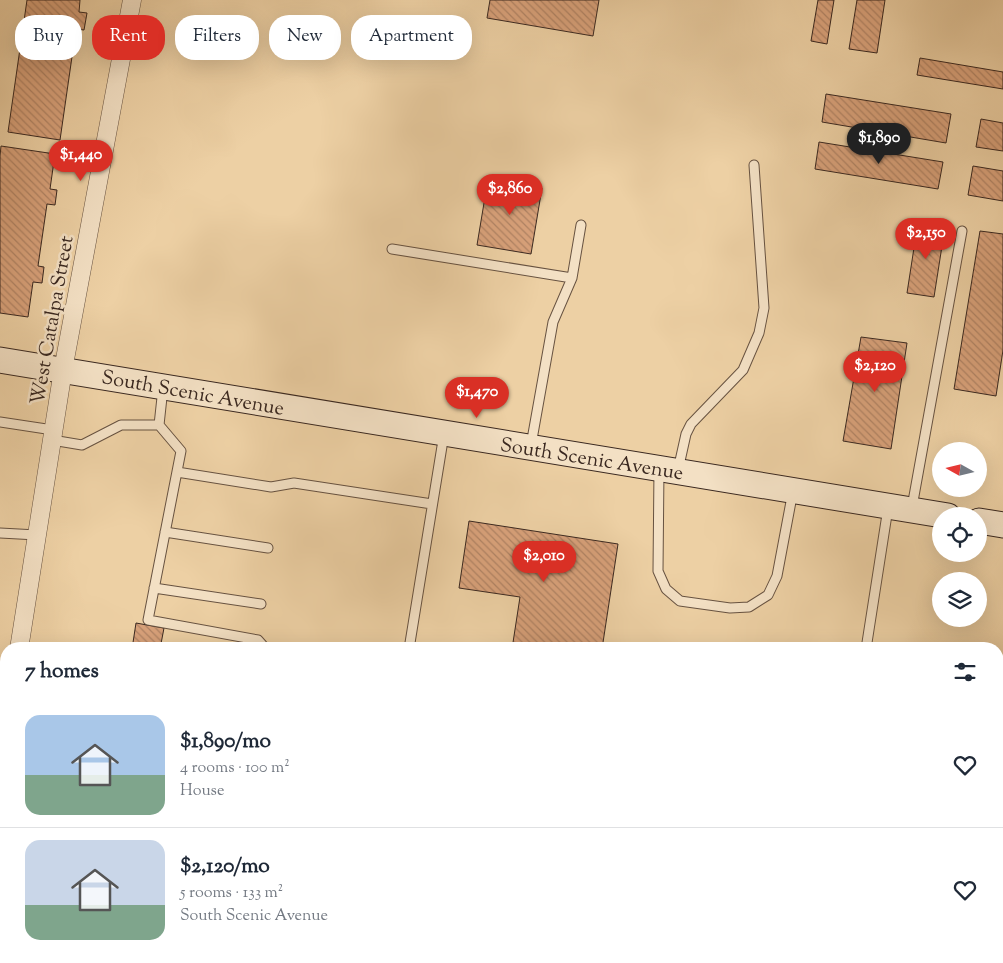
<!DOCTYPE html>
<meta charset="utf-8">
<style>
:root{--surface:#fff;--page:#f6f6f7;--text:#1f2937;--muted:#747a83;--line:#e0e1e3;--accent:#d93025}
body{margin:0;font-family:"Sorts Mill Goudy",serif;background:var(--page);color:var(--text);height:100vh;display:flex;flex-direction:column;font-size:19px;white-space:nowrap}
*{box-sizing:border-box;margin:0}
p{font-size:16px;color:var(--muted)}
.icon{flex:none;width:28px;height:28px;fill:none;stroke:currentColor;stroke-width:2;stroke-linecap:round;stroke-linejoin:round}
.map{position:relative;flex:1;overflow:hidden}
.panel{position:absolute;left:0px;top:642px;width:1004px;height:321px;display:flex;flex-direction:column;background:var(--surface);border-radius:20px 20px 0 0;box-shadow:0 5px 20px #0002}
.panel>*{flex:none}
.banner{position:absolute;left:15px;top:15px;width:500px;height:45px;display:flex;gap:10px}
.needle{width:32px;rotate:278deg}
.tools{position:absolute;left:932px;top:442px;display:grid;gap:10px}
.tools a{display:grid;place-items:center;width:55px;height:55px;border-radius:50%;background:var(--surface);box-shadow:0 5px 20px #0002;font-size:25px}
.price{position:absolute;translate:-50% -42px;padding:0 11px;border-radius:18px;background:var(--accent);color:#fff;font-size:16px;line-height:32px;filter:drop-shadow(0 1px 2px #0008)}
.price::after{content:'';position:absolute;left:50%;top:30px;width:15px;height:11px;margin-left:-8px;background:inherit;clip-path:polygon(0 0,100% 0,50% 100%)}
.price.current{background:#222;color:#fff}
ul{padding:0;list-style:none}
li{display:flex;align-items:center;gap:15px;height:125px;padding:0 25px}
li+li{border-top:1px solid var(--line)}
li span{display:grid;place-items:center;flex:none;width:140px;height:100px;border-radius:15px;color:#555}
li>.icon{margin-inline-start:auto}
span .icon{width:60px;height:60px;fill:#fffc;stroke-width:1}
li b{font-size:21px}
h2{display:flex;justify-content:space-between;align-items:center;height:60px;padding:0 25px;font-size:21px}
.tag{padding:0 18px;border-radius:20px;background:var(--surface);box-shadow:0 5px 20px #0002;font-size:18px;line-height:45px}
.tag.current{background:var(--accent);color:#fff}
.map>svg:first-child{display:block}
</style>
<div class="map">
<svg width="1003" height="963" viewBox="0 0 1003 963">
<defs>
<pattern id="forest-crowns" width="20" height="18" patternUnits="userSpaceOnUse" patternTransform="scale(1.25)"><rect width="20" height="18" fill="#b4bc88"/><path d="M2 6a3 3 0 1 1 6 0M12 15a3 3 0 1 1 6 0" fill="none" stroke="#93996f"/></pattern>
<pattern id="building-back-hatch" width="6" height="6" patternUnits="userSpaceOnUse" patternTransform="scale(1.25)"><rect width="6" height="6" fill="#d8a17a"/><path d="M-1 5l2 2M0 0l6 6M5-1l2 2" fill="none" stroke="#b08364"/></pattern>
</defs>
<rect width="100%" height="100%" fill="#edd0a4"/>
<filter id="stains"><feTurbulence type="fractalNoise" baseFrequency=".004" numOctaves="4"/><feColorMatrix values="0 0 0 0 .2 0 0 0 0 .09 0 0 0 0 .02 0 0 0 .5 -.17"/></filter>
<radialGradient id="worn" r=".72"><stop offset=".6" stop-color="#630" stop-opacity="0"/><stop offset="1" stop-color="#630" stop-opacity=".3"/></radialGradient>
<path fill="url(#forest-crowns)" stroke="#777254" d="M998,819L1003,820V963H540L541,958H998Z"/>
<path fill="url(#building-back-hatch)" stroke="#3a2820" d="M27,0H80L79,12L87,13L84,30L76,29L60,140L8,132Z
M490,0H599L593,36L487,18Z
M818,0H834L827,44L811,41Z
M857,0H885L877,53L849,49Z
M920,58L1003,72V89L917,75Z
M826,94L951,114L946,143L822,122Z
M981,119L1003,123V151L976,147Z
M819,142L943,162L938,189L815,169Z
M1,146L55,154L50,189L57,190L55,205L47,204L38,266L44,267L42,283L33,282L28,317L0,313V156Z
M973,166L1003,171V201L968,195Z
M488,179L542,188L531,254L477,245Z
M918,222L945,227L934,297L907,293Z
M980,231L1003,234V350L996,396L954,389Z
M861,337L907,343L891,449L843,441Z
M469,521L618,544L602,649H512L520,597L459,588Z
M136,623L164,628L160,649H132Z
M6,895V958H75V963H0V937Z"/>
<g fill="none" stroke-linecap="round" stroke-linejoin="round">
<g stroke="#675241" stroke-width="11">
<path id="service" d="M392,249L572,278
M163,388L159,425L181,451L148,620L258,640L266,649
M0,422L53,430
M52,440L82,445L121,425H159
M531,445L553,322L572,278L581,225
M659,469L658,571L666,589L680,601L730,608L749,607L768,595L777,576L793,491
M678,470L686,434L691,424L743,370L759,333L764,308L754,165
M177,472L271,487L294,483L432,504
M912,507L962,231
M165,532L268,548
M0,533L37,535
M154,588L261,604
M409,649L444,434
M866,649L888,508
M998,736L1003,705
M998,793L1003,794"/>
</g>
<g stroke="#675241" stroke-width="19">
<path id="minor" d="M19,649L63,370L132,0
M0,769L6,729"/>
</g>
<g stroke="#3a2820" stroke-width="27">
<path id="secondary" d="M0,360L948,516
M979,521L1003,525"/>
</g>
<use href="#service" stroke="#f3e0c4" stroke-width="9"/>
<use href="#minor" stroke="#f3e0c4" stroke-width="18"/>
<use href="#secondary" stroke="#f3e0c4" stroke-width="25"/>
</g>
<g text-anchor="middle" stroke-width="5" stroke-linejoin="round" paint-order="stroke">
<g font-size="20" fill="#3a2820" stroke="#f3e0c4">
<text transform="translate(51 320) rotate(-80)" y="7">West Catalpa Street</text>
<text transform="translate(193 392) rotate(10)" y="7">South Scenic Avenue</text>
<text transform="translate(592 458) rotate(9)" y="7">South Scenic Avenue</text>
</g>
</g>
<rect width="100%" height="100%" filter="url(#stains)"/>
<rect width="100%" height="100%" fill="url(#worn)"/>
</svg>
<div class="tools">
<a><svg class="needle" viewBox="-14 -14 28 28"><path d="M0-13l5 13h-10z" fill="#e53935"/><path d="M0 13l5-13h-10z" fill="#747a83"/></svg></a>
<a><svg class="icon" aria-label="locate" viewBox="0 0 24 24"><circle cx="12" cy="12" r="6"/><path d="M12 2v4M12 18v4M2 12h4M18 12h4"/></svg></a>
<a><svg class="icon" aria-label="layers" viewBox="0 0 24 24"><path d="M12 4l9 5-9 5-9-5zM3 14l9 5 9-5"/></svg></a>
</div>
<b class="price current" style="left:879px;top:165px">$1,890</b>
<b class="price" style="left:81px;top:182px">$1,440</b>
<b class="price" style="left:510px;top:216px">$2,860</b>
<b class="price" style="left:926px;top:260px">$2,150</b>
<b class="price" style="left:875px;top:393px">$2,120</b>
<b class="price" style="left:477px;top:419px">$1,470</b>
<b class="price" style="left:544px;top:583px">$2,010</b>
<div class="banner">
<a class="tag">Buy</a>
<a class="tag current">Rent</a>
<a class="tag">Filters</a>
<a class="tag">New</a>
<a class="tag">Apartment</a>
</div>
<section class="panel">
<h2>7 homes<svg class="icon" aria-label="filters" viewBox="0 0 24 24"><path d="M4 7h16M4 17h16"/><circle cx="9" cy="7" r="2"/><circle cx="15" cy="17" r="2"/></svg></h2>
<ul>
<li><span style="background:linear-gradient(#a9c7e8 60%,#7fa58c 0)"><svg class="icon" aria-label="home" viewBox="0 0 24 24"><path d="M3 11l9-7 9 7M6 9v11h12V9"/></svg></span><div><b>$1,890/mo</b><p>4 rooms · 100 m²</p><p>House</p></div><svg class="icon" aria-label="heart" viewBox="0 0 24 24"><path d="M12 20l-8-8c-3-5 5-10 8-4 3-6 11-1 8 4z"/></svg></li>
<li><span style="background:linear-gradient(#c9d6e8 65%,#7fa58c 0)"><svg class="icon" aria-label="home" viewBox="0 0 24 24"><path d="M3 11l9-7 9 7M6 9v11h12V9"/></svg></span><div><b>$2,120/mo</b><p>5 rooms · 133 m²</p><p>South Scenic Avenue</p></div><svg class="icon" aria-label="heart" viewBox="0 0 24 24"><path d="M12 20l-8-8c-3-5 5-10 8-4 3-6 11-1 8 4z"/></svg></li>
</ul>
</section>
</div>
